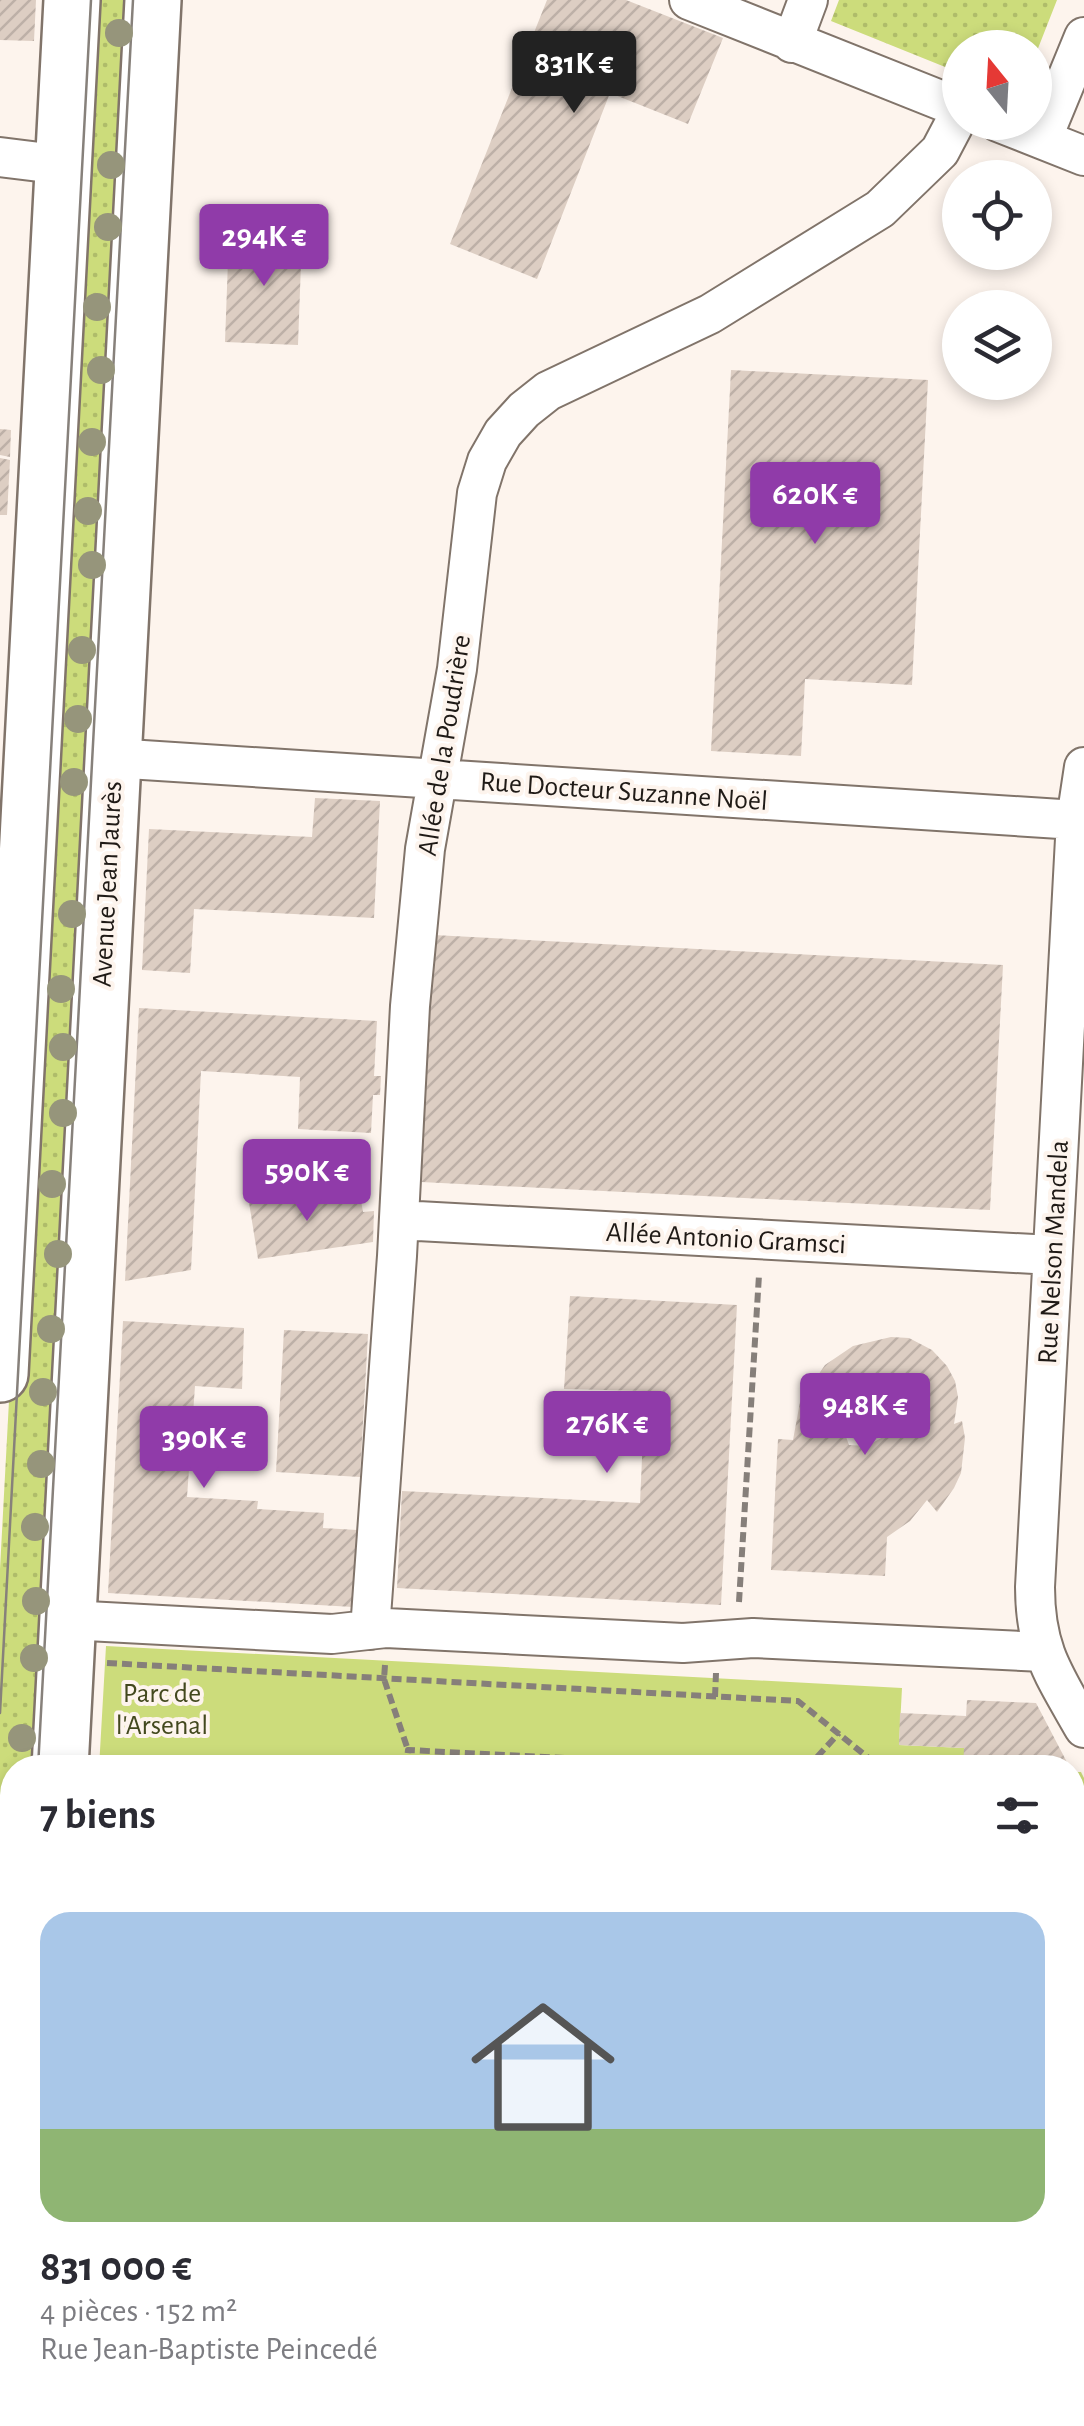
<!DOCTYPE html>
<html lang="fr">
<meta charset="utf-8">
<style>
:root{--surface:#fff;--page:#f7f7f7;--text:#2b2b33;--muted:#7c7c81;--accent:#903ba9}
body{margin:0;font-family:"Alegreya Sans",sans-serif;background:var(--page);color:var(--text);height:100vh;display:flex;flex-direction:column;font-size:38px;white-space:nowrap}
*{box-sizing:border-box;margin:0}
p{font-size:32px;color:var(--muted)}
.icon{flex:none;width:55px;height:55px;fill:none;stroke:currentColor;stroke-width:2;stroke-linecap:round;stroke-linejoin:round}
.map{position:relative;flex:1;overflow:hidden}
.sheet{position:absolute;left:0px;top:1755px;width:1085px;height:672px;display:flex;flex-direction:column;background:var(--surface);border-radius:40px 40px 0 0;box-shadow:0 5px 15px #0003}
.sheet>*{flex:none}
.needle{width:65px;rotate:342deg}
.fabs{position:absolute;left:942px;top:30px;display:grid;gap:20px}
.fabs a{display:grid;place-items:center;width:110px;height:110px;border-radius:50%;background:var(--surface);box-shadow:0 5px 15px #0003;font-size:50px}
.price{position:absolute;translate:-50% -85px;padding:0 22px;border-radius:10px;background:var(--accent);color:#fff;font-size:32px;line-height:65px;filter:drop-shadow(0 2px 5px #0008)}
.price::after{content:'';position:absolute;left:50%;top:60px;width:30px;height:22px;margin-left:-15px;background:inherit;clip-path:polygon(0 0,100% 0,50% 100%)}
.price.current{background:#222;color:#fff}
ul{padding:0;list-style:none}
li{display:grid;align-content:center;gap:20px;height:530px;padding:0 40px}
li span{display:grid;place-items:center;height:310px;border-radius:30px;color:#555}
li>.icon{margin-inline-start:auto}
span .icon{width:180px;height:180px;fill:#fffc;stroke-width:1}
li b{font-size:42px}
h2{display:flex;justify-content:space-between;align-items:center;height:120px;padding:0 40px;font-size:42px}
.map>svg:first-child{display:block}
</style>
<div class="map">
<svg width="1084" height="2426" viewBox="0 0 1084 2426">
<defs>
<pattern id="grass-dots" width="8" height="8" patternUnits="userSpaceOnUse" patternTransform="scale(2.5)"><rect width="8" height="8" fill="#ccdc7b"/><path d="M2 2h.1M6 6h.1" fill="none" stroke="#afbc6a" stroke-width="1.8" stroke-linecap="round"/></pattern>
<pattern id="building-hatch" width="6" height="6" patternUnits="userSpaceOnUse" patternTransform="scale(2.5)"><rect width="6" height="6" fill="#ddcec3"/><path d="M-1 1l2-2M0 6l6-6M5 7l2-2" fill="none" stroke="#bdb0a7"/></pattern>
</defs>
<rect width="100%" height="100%" fill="#fdf4ed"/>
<path fill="url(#grass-dots)" d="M84,0H140L46,1767L12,1768V2403L0,2426V1569Z
M839,0H1057L1035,56V48H960V73L831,21Z"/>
<path fill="#ccdc7b" d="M106,1646L902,1688L899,1745L964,1748V1767H978L99,1768Z
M1073,1772H1081L1084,1778V2234H1072Z"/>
<path fill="url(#building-hatch)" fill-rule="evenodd" d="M0,0H36L34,41L0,40Z
M547,0H626L723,38L688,124L610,93L537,279L450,244Z
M229,234L302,236L298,345L225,342Z
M731,370L928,380L912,685L805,679L801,756L711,751Z
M0,429L11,430L10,457L0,455Z
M0,458L10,460L7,515H0Z
M315,798L380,801L374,918L194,909L190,973L142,970L149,829L312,837Z
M434,935L1003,965L990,1210L421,1182Z
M139,1008L377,1021L374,1076H381L380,1095H373L371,1133L298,1129L300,1077L201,1071L191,1270L125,1281Z
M301,1189L305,1204L360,1195L363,1212L374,1211L373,1242L258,1259L248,1196Z
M570,1296L737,1305L721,1605L397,1588L402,1491L640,1503L645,1391L564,1389Z
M123,1321L244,1328L242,1389L195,1386L187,1497L258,1501L257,1509L324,1513L323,1528L357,1530L353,1607L108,1593Z
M284,1330L368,1334L360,1477L276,1472Z
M891,1337L909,1338L932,1350L947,1366L955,1381L958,1397L954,1424L962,1421L965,1438L961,1473L954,1488L937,1512L927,1500L910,1521L887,1537L885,1576L771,1570L778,1439L793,1440L800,1402L825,1365L853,1346ZM893,1389L898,1391L903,1402L894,1424L883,1437L867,1446L849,1445L845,1434L853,1414L874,1394Z
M967,1700L1036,1703L1070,1768L963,1767L964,1748L899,1745L900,1713L966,1716Z
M1072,2349L1084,2355V2397L1078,2410L1072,2407Z
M68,2415H140L139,2426H67Z
M287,2415H293L317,2426H284Z
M363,2415H458L482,2426H358Z
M994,2415H1071L1066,2426H989Z"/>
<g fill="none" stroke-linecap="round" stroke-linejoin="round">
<g stroke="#81746a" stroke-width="25">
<path id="service" d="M626,2415L650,2426"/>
</g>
<g stroke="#81746a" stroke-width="42">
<path id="minor" d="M689,0L960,108
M792,43L808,0
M998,122L1084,156
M1042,139L1084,37
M0,157L64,165
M112,758L1076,820
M1084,767L1076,820L1035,1587C1035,1650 1054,1675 1084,1728
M399,1220L1052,1255
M68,1620L332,1634L386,1628L683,1643L753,1638L1043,1652
M370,1630L397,1256L410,1006L425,849L457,669L477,493L487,461L503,433L524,410L548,391L710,314L880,209L940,151L960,113"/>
</g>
<g stroke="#81746a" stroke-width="60">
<path id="secondary" d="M0,1374L72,0
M60,1768L153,0
M25,2426V2415"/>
</g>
<path stroke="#867f7a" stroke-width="6" stroke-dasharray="10 5" stroke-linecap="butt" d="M739,1602L759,1275
M107,1663L798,1701L881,1768
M385,1665L384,1679L408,1750
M715,1697L716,1673
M406,1768L408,1750L758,1768
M807,1768L839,1733
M1076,1786L1080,1799L1077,1834
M1072,1831L1077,1836L1082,1855L1072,2065
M0,2100L12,2101
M1072,2218L1084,2219"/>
<use href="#service" stroke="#fff" stroke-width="20"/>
<use href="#minor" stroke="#fff" stroke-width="38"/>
<use href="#secondary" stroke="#fff" stroke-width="55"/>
<path stroke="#87817b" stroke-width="2.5" d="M0,1713L91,0
M38,1768L133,0
M4,2426L12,2253"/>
</g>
<g fill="#96957b">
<circle cx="119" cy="33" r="14"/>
<circle cx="111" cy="165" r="14"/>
<circle cx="108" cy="227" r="14"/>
<circle cx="97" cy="307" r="14"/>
<circle cx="101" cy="370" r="14"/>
<circle cx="92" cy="442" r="14"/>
<circle cx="88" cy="511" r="14"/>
<circle cx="92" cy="565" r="14"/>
<circle cx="82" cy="650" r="14"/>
<circle cx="78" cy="719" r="14"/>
<circle cx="74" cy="782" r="14"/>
<circle cx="72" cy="914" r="14"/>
<circle cx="61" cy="989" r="14"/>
<circle cx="63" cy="1047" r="14"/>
<circle cx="63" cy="1113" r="14"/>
<circle cx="52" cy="1184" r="14"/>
<circle cx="58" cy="1254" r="14"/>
<circle cx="51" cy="1329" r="14"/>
<circle cx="43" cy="1392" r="14"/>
<circle cx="41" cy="1464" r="14"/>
<circle cx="35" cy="1527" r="14"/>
<circle cx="36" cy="1601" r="14"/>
<circle cx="34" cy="1658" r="14"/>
<circle cx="22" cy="1738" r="14"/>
</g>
<g text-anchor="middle" stroke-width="8" stroke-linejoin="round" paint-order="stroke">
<g font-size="28" fill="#1f1a16" stroke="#fdf4ed">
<text transform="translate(443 745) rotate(-81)" y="10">Allée de la Poudrière</text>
<text transform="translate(624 790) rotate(4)" y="10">Rue Docteur Suzanne Noël</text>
<text transform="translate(106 884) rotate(-87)" y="10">Avenue Jean Jaurès</text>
<text transform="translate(726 1237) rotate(3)" y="10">Allée Antonio Gramsci</text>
<text transform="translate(1052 1252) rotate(-87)" y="10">Rue Nelson Mandela</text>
</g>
<g font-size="28" fill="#42481e" stroke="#fdf4ed">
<text x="162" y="1702">Parc de<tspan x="162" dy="32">l'Arsenal</tspan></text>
</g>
</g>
</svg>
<div class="fabs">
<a><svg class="needle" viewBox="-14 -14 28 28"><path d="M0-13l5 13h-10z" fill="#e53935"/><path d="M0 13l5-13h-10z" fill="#7c7c81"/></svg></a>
<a><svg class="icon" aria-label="locate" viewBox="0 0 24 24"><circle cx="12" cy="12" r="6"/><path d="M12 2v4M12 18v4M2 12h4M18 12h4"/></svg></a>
<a><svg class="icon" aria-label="layers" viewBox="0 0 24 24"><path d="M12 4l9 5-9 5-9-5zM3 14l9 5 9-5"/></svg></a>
</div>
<b class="price current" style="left:574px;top:116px">831K €</b>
<b class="price" style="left:264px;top:289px">294K €</b>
<b class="price" style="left:815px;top:547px">620K €</b>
<b class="price" style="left:307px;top:1224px">590K €</b>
<b class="price" style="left:865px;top:1458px">948K €</b>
<b class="price" style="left:607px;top:1476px">276K €</b>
<b class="price" style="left:204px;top:1491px">390K €</b>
<section class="sheet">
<h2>7 biens<svg class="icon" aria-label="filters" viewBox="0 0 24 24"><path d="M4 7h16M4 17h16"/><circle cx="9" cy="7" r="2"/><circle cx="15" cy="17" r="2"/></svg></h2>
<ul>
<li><span style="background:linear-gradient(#a9c7e8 70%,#8fb573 0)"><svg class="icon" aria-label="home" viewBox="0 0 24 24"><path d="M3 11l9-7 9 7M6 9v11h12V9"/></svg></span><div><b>831 000 €</b><p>4 pièces · 152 m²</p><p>Rue Jean-Baptiste Peincedé</p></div></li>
</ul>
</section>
</div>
